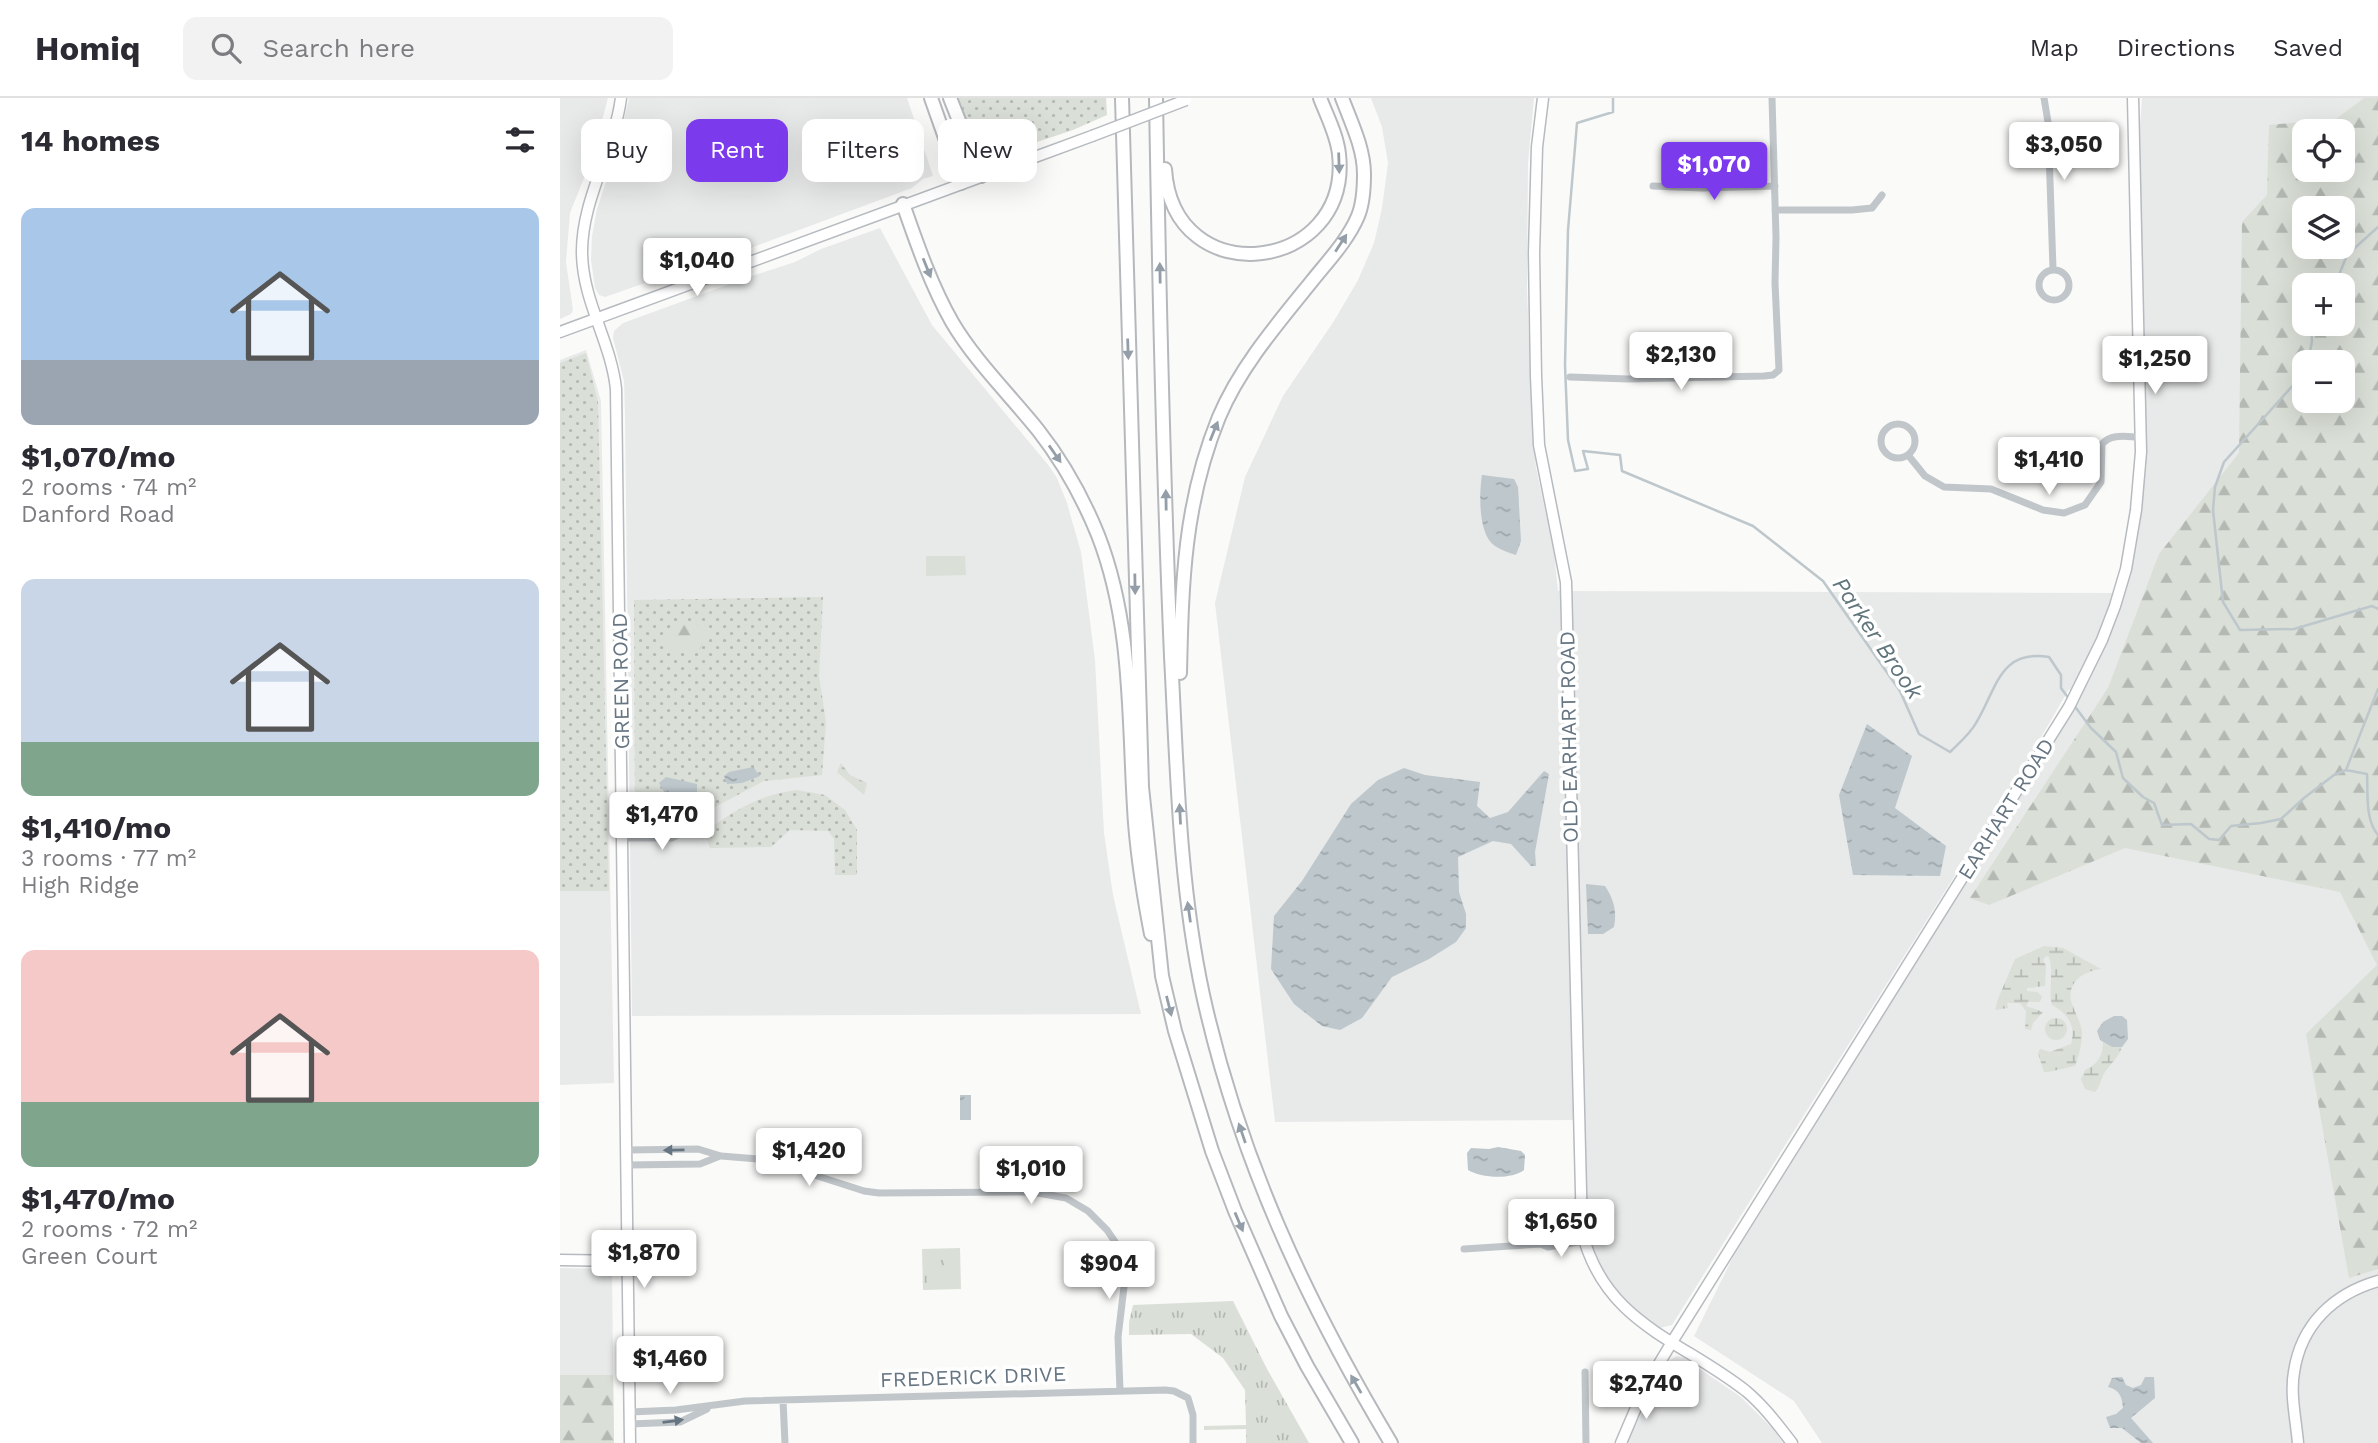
<!DOCTYPE html>
<meta charset="utf-8">
<style>
:root{--surface:#fff;--page:#f2f2f3;--text:#2b2b33;--muted:#7c7c81;--line:#e1e1e2;--accent:#7c3aed}
body{margin:0;font-family:"Work Sans",sans-serif;background:var(--page);color:var(--text);height:100vh;display:flex;flex-direction:column;font-size:26px;white-space:nowrap}
*{box-sizing:border-box;margin:0}
p{font-size:23px;color:var(--muted)}
.icon{flex:none;width:38px;height:38px;fill:none;stroke:currentColor;stroke-width:2;stroke-linecap:round;stroke-linejoin:round}
.map{position:relative;flex:1;overflow:hidden}
.panel{display:flex;flex-direction:column;background:var(--surface);width:560px}
.panel>*{flex:none}
.banner{position:absolute;left:21px;top:21px;width:665px;height:63px;display:flex;gap:14px}
.tools{position:absolute;left:1732px;top:21px;display:grid;gap:14px}
.tools a{display:grid;place-items:center;width:63px;height:63px;border-radius:14px;background:var(--surface);box-shadow:0 7px 28px #0002;font-size:35px}
.price{position:absolute;translate:-50% -60px;padding:0 16px;border-radius:7px;background:#fff;color:#222;font-size:23px;line-height:46px;filter:drop-shadow(0 2px 4px #0008)}
.price::after{content:'';position:absolute;left:50%;top:42px;width:21px;height:16px;margin-left:-10px;background:inherit;clip-path:polygon(0 0,100% 0,50% 100%)}
.price.selected{background:var(--accent);color:#fff}
ul{padding:0;list-style:none}
li{display:grid;align-content:center;gap:14px;height:371px;padding:0 21px}
li span{display:grid;place-items:center;height:217px;border-radius:14px;color:#555}
li>.icon{margin-inline-start:auto}
span .icon{width:126px;height:126px;fill:#fffc;stroke-width:1}
li b{font-size:30px}
h2{display:flex;justify-content:space-between;align-items:center;height:84px;padding:0 21px;font-size:30px}
.pill{padding:0 24px;border-radius:14px;background:var(--surface);box-shadow:0 7px 28px #0002;font-size:24px;line-height:63px}
.pill.selected{background:var(--accent);color:#fff}
header{display:flex;align-items:center;gap:42px;box-sizing:border-box;height:98px;padding:0 35px;background:var(--surface);border-bottom:2px solid var(--line)}
header strong{font-size:33px}
nav{display:flex;gap:38px;margin-inline-start:auto;font-size:24px}
.search{width:490px;height:63px;background:var(--page);display:flex;align-items:center;gap:18px;box-sizing:border-box;padding:0 24px;border-radius:14px;color:var(--muted);font-size:26px}
main{display:flex;flex:1;min-height:0}
.map>svg:first-child{display:block}
</style>
<header>
<strong>Homiq</strong>
<div class="search"><svg class="icon" aria-label="search" viewBox="0 0 24 24"><circle cx="10" cy="10" r="6"/><path d="M15 15l6 6"/></svg>Search here</div>
<nav><a>Map</a><a>Directions</a><a>Saved</a></nav>
</header>
<main>
<section class="panel">
<h2>14 homes<svg class="icon" aria-label="filters" viewBox="0 0 24 24"><path d="M4 7h16M4 17h16"/><circle cx="9" cy="7" r="2"/><circle cx="15" cy="17" r="2"/></svg></h2>
<ul>
<li><span style="background:linear-gradient(#a9c7e8 70%,#9aa5b1 0)"><svg class="icon" aria-label="home" viewBox="0 0 24 24"><path d="M3 11l9-7 9 7M6 9v11h12V9"/></svg></span><div><b>$1,070/mo</b><p>2 rooms · 74 m²</p><p>Danford Road</p></div></li>
<li><span style="background:linear-gradient(#c9d6e8 75%,#7fa58c 0)"><svg class="icon" aria-label="home" viewBox="0 0 24 24"><path d="M3 11l9-7 9 7M6 9v11h12V9"/></svg></span><div><b>$1,410/mo</b><p>3 rooms · 77 m²</p><p>High Ridge</p></div></li>
<li><span style="background:linear-gradient(#f6c9c9 70%,#7fa58c 0)"><svg class="icon" aria-label="home" viewBox="0 0 24 24"><path d="M3 11l9-7 9 7M6 9v11h12V9"/></svg></span><div><b>$1,470/mo</b><p>2 rooms · 72 m²</p><p>Green Court</p></div></li>
</ul>
</section>
<div class="map">
<svg width="1818" height="1345" viewBox="0 0 1818 1345">
<defs>
<pattern id="grass-dots" width="8" height="8" patternUnits="userSpaceOnUse" patternTransform="scale(1.75)"><rect width="8" height="8" fill="#dadfd7"/><path d="M2 2h.1M6 6h.1" fill="none" stroke="#b5b9b4" stroke-width="1.8" stroke-linecap="round"/></pattern>
<pattern id="forest-firs" width="22" height="20" patternUnits="userSpaceOnUse" patternTransform="scale(1.75)"><rect width="22" height="20" fill="#dadfd7"/><path d="M5 1l3.5 6h-7zM16 11l3.5 6h-7z" fill="#b5b9b4"/></pattern>
<pattern id="wetland-marsh" width="20" height="14" patternUnits="userSpaceOnUse" patternTransform="scale(1.75)"><rect width="20" height="14" fill="#dadfd7"/><path d="M1 5h8M5 5V1M11 12h8M15 12V8" fill="none" stroke="#b5b9b4"/></pattern>
<pattern id="park-tufts" width="24" height="20" patternUnits="userSpaceOnUse" patternTransform="scale(1.75)"><rect width="24" height="20" fill="#dadfd7"/><path d="M3 7l-1-3M5 7V3M7 7l1-3M15 17l-1-3M17 17v-4M19 17l1-3" fill="none" stroke="#b5b9b4"/></pattern>
<pattern id="water-ripples" width="26" height="14" patternUnits="userSpaceOnUse" patternTransform="scale(1.75)"><rect width="26" height="14" fill="#bdc7cc"/><path d="M2 4q2-2 4 0t4 0M15 11q2-2 4 0t4 0" fill="none" stroke="#9da6ab"/></pattern>
</defs>
<rect width="100%" height="100%" fill="#fafaf8"/>
<path fill="#e8e9e9" fill-rule="evenodd" d="M0,0H48L32,60L10,115L6,164L13,212L11,216L0,221Z
M69,0H347L373,78L363,81L352,90L113,179L108,180L105,178L45,199L39,197L35,190L31,162L32,138L37,111L59,43Z
M811,0H974L968,65L967,191L972,329L976,370L994,454L998,493L1562,495L1580,407L1579,43L1582,0H1818V1178L1790,1188L1794,1197L1818,1189V1345H1262L1234,1303L1134,1238L1173,1159L1517,606L1509,591L1472,655L1112,1227L1100,1230L1077,1216L1043,1179L1026,1137L1020,1022L715,1024L655,505L685,379L723,298L774,223L798,182L814,145L822,110L828,65L822,29ZM1745,33H1783V72H1745ZM1745,110H1783V149H1745ZM1745,187H1783V226H1745ZM1745,264H1783V303H1745Z
M320,130L372,227L489,368L497,380L507,405L521,454L535,562L544,735L553,797L581,916L72,918L65,316L64,283L53,240L54,233L63,225L192,178L235,164L261,151Z
M26,252L41,303L54,985L0,987V262Z
M0,1170L52,1171L54,1345H0Z
M1117,1258L1124,1260L1181,1299L1212,1330L1223,1345H1067L1103,1272L1110,1262Z"/>
<path fill="url(#grass-dots)" d="M398,0H546L547,17L513,32L432,59L419,52Z
M26,255L38,304L49,793H0V265Z
M263,499L259,578L266,624L262,677L204,683L136,719L109,723L75,722L74,502Z
M237,692L265,697L285,712L297,732V777H275L274,741L268,733L230,732L211,749L150,750L144,734C176,712 198,697 237,692Z"/>
<path fill="url(#forest-firs)" fill-rule="evenodd" d="M1804,0H1818V1171L1789,1180L1746,936L1817,867L1780,794L1565,750L1429,807L1410,800L1548,590L1599,456L1679,355L1682,124L1707,97L1709,27L1776,21ZM1745,33H1783V72H1745ZM1745,110H1783V149H1745ZM1745,187H1783V226H1745ZM1745,264H1783V303H1745Z
M123,521L148,532L140,551L114,552L100,539Z
M0,1277H53L54,1345H0Z"/>
<path fill="url(#wetland-marsh)" d="M281,665L290,677L307,685L304,697L277,674Z
M1484,848L1503,850L1541,871C1525,873 1507,883 1511,903C1514,913 1521,924 1522,935C1522,946 1519,957 1515,968L1488,974H1484L1478,955L1480,951L1490,954L1511,946C1516,927 1508,916 1492,907C1488,891 1494,876 1489,859L1486,858L1483,862L1486,868L1485,888L1467,890V893L1477,894L1482,898L1480,904H1468L1466,908L1483,914L1473,925L1471,932L1465,931L1466,913L1460,905H1447L1448,910L1435,912L1438,901L1455,861Z
M1485 931a11 11 0 1 1 22 0a11 11 0 1 1-22 0Z
M1543,944L1552,949H1562C1559,959 1551,965 1545,974C1540,981 1542,986 1535,994L1525,991L1521,981L1525,972C1538,966 1543,958 1543,944Z"/>
<path fill="url(#park-tufts)" d="M400,1150L401,1191L363,1192L362,1151Z
M673,1203L707,1271L749,1345H686V1331L644,1332V1328L686,1327L685,1292L663,1260L631,1236L569,1237V1224L573,1207Z"/>
<path fill="#dadfd7" d="M366,458H405L406,477L366,478Z
M384,1157H397V1185H384Z
M366,1158H379L380,1185L367,1186Z"/>
<path fill="url(#water-ripples)" d="M922,377L954,381L958,389L961,443L956,457C949,455 941,452 935,448C918,437 919,395 922,377Z
M1307,626L1352,658L1335,710L1386,748L1380,778L1293,777L1279,697Z
M193,669L200,678L182,685L167,686L164,678L169,674Z
M844,670L865,677L920,684L917,708L930,720L948,714L984,673L989,676L975,754L976,768H971L951,746L933,743L898,759L899,794L906,816V830L896,844L869,861L832,879L802,920L780,932L762,928L734,906L711,871L714,818L742,783L791,706L818,682Z
M106,679L137,686V705L111,706L99,685Z
M1026,786L1045,788C1054,802 1057,813 1054,829L1043,836H1028Z
M1554,918H1562L1567,922L1568,941L1562,949H1552L1540,942L1537,933L1543,924Z
M400,997H411V1022H400Z
M938,1049L961,1053L965,1057L964,1072C951,1082 921,1080 908,1072L907,1055L911,1050L929,1051Z
M1562,1279L1566,1287L1573,1290L1581,1287L1585,1279H1594L1595,1300L1571,1320L1593,1345H1581L1562,1330H1550L1546,1319L1556,1316L1563,1310C1562,1299 1560,1292 1548,1289L1552,1280Z"/>
<g fill="none" stroke-linecap="round" stroke-linejoin="round">
<path stroke="#bdc7cc" stroke-width="2.5" d="M1053,0V14L1017,25L1008,132L1005,267L1008,342L1015,373L1028,371L1023,353L1060,357L1062,373L1193,428L1263,483L1340,593L1359,636L1390,654C1399,645 1410,636 1416,625C1437,591 1439,551 1489,559L1501,577V590L1509,601
M1775,187L1787,157L1818,129
M1748,264L1752,243L1751,226
M1745,274L1664,364L1655,389L1653,412L1663,504L1680,532L1734,531L1812,508L1818,511
M1513,606L1531,630L1556,654L1563,680L1583,699L1594,705L1602,727L1631,726L1649,741L1659,742L1671,728L1701,725L1721,721L1744,700L1774,677L1786,672L1807,676C1808,695 1805,722 1818,737
M1786,672L1818,591"/>
<g stroke="#b6bbc0" stroke-width="13">
<path id="secondary" d="M61,0C54,53 21,102 22,156C23,204 51,244 56,291L70,1345
M983,0L977,49L974,155L976,278L979,347L1006,484L1022,1134C1045,1226 1120,1241 1186,1293C1204,1308 1218,1327 1232,1345
M0,234L532,38
M0,1162L68,1163
M1061,1345L1084,1291L1112,1244L1509,609L1542,542L1555,508L1566,471L1576,412L1581,354L1573,0
M1738,1345C1736,1322 1730,1296 1734,1274C1741,1227 1773,1196 1818,1183"/>
</g>
<g stroke="#b5b9bd" stroke-width="16">
<path id="highway" d="M371,0L401,85
M390,0L421,78
M562,0L582,689L602,878L615,933L652,1053L675,1113L721,1218L747,1268L792,1345
M596,0C599,186 603,372 611,558C617,671 619,786 643,897C679,1060 746,1203 831,1345
M605,71C613,197 792,175 779,56C777,37 767,18 760,0
M343,106C357,146 371,187 392,224C415,263 449,296 478,332C503,364 523,400 538,437C574,529 568,629 575,725C578,762 584,800 591,836
M620,575C622,484 624,405 659,319C680,269 718,225 752,183C768,163 788,142 798,118C803,106 804,90 804,76C804,50 791,24 782,0"/>
</g>
<path stroke="#c1c6ca" stroke-width="7" d="M1484,0L1488,24L1493,171
M1093,88L1142,90L1215,88
M1215,112H1292L1312,110L1322,97
M1479 187a15 15 0 1 1 30 0a15 15 0 1 1-30 0Z
M1010,279L1068,281L1204,278L1213,277L1219,272L1215,185L1216,139L1212,0
M1321 343a17 17 0 1 1 34 0a17 17 0 1 1-34 0Z
M1348,357L1365,378L1384,389L1431,391L1483,412L1504,415L1525,407L1541,384L1542,346C1552,335 1567,339 1580,339
M63,730L128,731
M63,740H112L129,731
M67,1052L138,1051L161,1058L198,1061L214,1064L304,1093L319,1095L472,1094L506,1100L528,1113L547,1132L562,1154L564,1189L558,1239L560,1293
M68,1067L140,1066L160,1058
M981,1146L988,1140L1022,1134
M904,1151L981,1146L988,1149L1024,1143
M1025,1274L1026,1345
M223,1302L225,1345
M70,1314L116,1312L185,1303L605,1292L614,1293L628,1300L633,1317V1345
M70,1326L120,1324L147,1311"/>
<use href="#secondary" stroke="#fff" stroke-width="10"/>
<use href="#highway" stroke="#fff" stroke-width="12"/>
<g stroke="#b6bbc0" stroke-width="13" stroke-linecap="butt">
<path id="secondary-bridge" d="M532,38L626,2"/>
</g>
<use href="#secondary-bridge" stroke="#fff" stroke-width="10"/>
</g>
<defs><path id="oneway-solid" d="M-6-.8H1V-3.2L6.5 0L1 3.2V.8H-6Z" transform="scale(1.75)"/></defs>
<g fill="#949ea8">
<use href="#oneway-solid" transform="translate(779 65) rotate(88)"/>
<use href="#oneway-solid" transform="translate(781 145) rotate(-57)"/>
<use href="#oneway-solid" transform="translate(367 170) rotate(68)"/>
<use href="#oneway-solid" transform="translate(600 175) rotate(-91)"/>
<use href="#oneway-solid" transform="translate(568 251) rotate(88)"/>
<use href="#oneway-solid" transform="translate(654 333) rotate(-68)"/>
<use href="#oneway-solid" transform="translate(495 356) rotate(55)"/>
<use href="#oneway-solid" transform="translate(606 402) rotate(-91)"/>
<use href="#oneway-solid" transform="translate(575 486) rotate(89)"/>
<use href="#oneway-solid" transform="translate(620 716) rotate(-93)"/>
<use href="#oneway-solid" transform="translate(629 814) rotate(-98)"/>
<use href="#oneway-solid" transform="translate(609 908) rotate(76)"/>
<use href="#oneway-solid" transform="translate(682 1035) rotate(-109)"/>
<use href="#oneway-solid" transform="translate(679 1124) rotate(67)"/>
<use href="#oneway-solid" transform="translate(796 1286) rotate(-120)"/>
</g>
<g fill="#667582">
<use href="#oneway-solid" transform="translate(114 1052) rotate(179)"/>
<use href="#oneway-solid" transform="translate(113 1323) rotate(-7)"/>
</g>
<g text-anchor="middle" stroke-width="7" stroke-linejoin="round" paint-order="stroke">
<g font-size="21" fill="#667582" stroke="#fff">
<text transform="translate(61 583) rotate(-91)" y="7">GREEN ROAD</text>
<text transform="translate(1009 639) rotate(-91)" y="7">OLD EARHART ROAD</text>
<text transform="translate(1446 711) rotate(-58)" y="7">EARHART ROAD</text>
<text transform="translate(413 1279) rotate(-2)" y="7">FREDERICK DRIVE</text>
</g>
<g font-size="23" font-style="italic" fill="#60747b" stroke="#fff">
<text transform="translate(1318 540) rotate(56)" y="8">Parker Brook</text>
</g>
</g>
</svg>
<div class="tools">
<a><svg class="icon" aria-label="locate" viewBox="0 0 24 24"><circle cx="12" cy="12" r="6"/><path d="M12 2v4M12 18v4M2 12h4M18 12h4"/></svg></a>
<a><svg class="icon" aria-label="layers" viewBox="0 0 24 24"><path d="M12 4l9 5-9 5-9-5zM3 14l9 5 9-5"/></svg></a>
<a>+</a>
<a>−</a>
</div>
<b class="price" style="left:1504px;top:84px">$3,050</b>
<b class="price selected" style="left:1154px;top:104px">$1,070</b>
<b class="price" style="left:137px;top:200px">$1,040</b>
<b class="price" style="left:1121px;top:294px">$2,130</b>
<b class="price" style="left:1595px;top:298px">$1,250</b>
<b class="price" style="left:1489px;top:399px">$1,410</b>
<b class="price" style="left:102px;top:754px">$1,470</b>
<b class="price" style="left:249px;top:1090px">$1,420</b>
<b class="price" style="left:471px;top:1108px">$1,010</b>
<b class="price" style="left:1001px;top:1161px">$1,650</b>
<b class="price" style="left:84px;top:1192px">$1,870</b>
<b class="price" style="left:549px;top:1203px">$904</b>
<b class="price" style="left:110px;top:1298px">$1,460</b>
<b class="price" style="left:1086px;top:1323px">$2,740</b>
<div class="banner">
<a class="pill">Buy</a>
<a class="pill selected">Rent</a>
<a class="pill">Filters</a>
<a class="pill">New</a>
</div>
</div>
</main>
